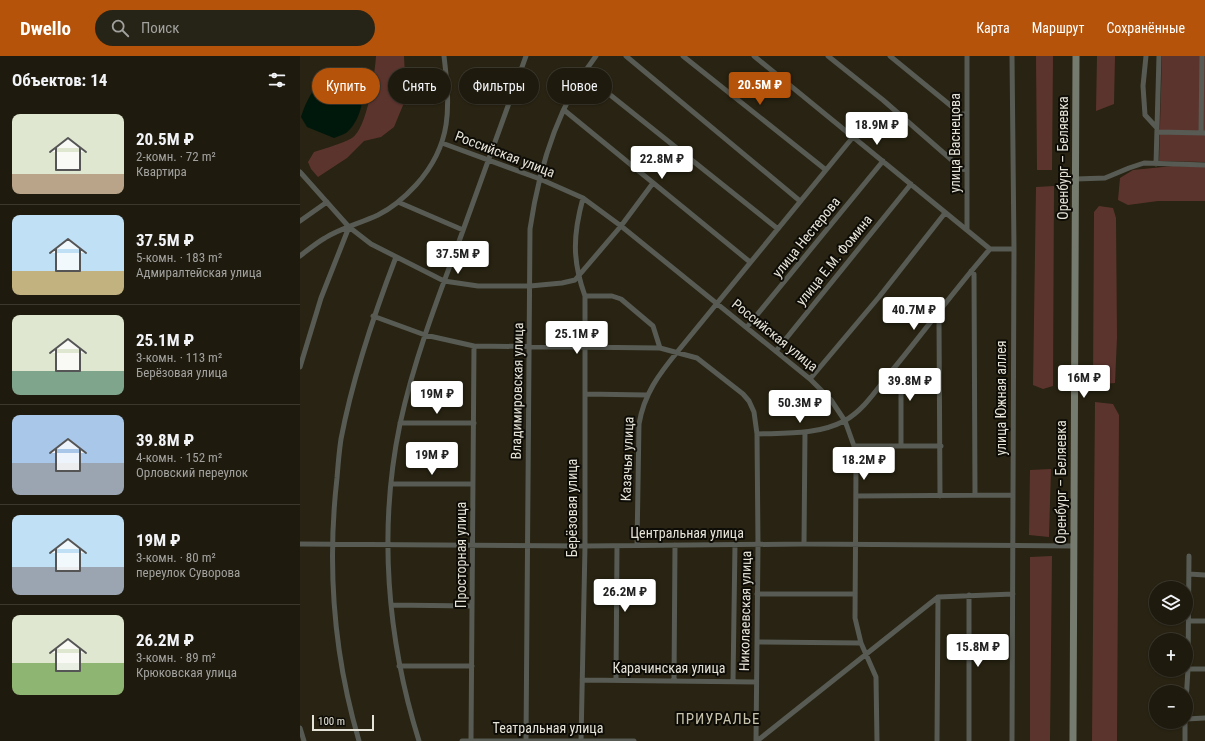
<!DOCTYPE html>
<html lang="ru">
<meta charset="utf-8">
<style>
:root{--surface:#1e1a0e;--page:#262317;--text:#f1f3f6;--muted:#a1a19e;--line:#3c382e;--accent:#b45309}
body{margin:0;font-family:"Roboto Condensed",sans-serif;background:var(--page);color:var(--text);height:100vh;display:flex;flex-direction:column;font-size:15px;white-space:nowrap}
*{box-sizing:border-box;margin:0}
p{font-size:13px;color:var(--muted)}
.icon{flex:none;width:22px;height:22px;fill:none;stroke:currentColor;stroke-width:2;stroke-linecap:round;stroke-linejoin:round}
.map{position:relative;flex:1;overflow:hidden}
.drawer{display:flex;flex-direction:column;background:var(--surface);width:300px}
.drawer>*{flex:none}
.hud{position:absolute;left:12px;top:12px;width:380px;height:36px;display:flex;gap:8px}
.fabs{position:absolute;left:849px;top:525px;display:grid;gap:8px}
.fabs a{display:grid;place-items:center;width:44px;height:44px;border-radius:50%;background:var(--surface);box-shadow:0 1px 3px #0004,0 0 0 1px var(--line);font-size:20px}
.scale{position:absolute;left:12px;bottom:10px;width:62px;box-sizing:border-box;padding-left:4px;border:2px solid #e6e3d8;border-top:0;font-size:11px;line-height:14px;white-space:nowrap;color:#e6e3d8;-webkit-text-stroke:3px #0e0c06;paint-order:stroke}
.price{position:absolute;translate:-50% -34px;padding:0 9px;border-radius:4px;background:#fff;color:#222;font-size:13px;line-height:26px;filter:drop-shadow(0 1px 2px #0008)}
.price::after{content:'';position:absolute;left:50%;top:24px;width:12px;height:9px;margin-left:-6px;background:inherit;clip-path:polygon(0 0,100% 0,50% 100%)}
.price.selected{background:var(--accent);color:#fff}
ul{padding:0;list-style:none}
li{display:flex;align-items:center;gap:12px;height:100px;padding:0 12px}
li+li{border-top:1px solid var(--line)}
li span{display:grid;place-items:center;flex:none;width:112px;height:80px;border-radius:8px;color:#555}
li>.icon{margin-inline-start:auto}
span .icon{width:48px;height:48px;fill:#fffc;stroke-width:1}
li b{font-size:17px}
h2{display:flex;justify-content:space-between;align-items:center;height:48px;padding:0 12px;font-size:17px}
.tag{padding:0 14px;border-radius:18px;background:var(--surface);box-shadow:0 1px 3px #0004,0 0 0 1px var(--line);font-size:14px;line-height:36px}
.tag.selected{background:var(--accent);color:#fff}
header{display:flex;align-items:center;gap:24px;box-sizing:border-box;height:56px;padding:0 20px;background:var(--accent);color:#fff}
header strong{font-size:19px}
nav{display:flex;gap:22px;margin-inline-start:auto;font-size:14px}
.search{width:280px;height:36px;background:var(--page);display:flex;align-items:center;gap:10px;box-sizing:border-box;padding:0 14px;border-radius:22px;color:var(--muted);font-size:15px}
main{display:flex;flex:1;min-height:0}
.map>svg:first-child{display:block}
</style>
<header>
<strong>Dwello</strong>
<div class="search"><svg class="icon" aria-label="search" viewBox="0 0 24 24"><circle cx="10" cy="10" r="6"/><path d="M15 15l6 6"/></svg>Поиск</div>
<nav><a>Карта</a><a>Маршрут</a><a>Сохранённые</a></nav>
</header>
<main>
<section class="drawer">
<h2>Объектов: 14<svg class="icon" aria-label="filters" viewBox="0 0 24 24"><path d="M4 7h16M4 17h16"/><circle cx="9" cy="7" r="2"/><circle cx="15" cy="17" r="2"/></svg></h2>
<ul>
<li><span style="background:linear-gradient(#dfe7d0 75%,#b9a48a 0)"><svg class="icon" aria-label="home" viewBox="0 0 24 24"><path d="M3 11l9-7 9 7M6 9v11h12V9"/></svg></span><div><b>20.5M ₽</b><p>2-комн. · 72 m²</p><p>Квартира</p></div></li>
<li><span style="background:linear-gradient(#bfe0f5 70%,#c2b280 0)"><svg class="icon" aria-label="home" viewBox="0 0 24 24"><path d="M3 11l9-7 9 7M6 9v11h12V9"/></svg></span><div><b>37.5M ₽</b><p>5-комн. · 183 m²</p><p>Адмиралтейская улица</p></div></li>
<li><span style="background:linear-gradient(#dfe7d0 70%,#7fa58c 0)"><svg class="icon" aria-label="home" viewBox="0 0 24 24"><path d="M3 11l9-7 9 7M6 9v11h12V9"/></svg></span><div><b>25.1M ₽</b><p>3-комн. · 113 m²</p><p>Берёзовая улица</p></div></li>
<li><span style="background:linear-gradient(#a9c7e8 60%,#9aa5b1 0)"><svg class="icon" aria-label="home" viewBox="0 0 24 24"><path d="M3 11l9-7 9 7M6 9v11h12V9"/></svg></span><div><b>39.8M ₽</b><p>4-комн. · 152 m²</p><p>Орловский переулок</p></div></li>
<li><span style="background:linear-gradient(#bfe0f5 65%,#9aa5b1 0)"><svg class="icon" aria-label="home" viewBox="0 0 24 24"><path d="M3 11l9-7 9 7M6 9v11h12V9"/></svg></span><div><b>19M ₽</b><p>3-комн. · 80 m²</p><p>переулок Суворова</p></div></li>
<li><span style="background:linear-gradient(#dfe7d0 60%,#8fb573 0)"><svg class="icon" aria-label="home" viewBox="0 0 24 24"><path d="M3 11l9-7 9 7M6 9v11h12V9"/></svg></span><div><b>26.2M ₽</b><p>3-комн. · 89 m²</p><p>Крюковская улица</p></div></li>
</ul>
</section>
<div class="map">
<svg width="905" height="685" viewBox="0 0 905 685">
<rect width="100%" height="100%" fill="#282312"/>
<path fill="#5c342e" d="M76,0H104L106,42L94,71L81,81L64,85L47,102L18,121L11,113L8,106L14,96C26,92 41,88 52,82C67,73 75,17 76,0Z
M736,0H753L752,114H737Z
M797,0H815L814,48L796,55Z
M862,0H905V106L859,105Z
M873,110L905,111V145H858L828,149L818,144L820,122L833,114Z
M754,130L753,330L743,333L733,329L736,131Z
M799,150L813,152L816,162L817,281L815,327L793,329L794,156Z
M795,346L813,348L819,359L817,685H792Z
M751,413L749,481L729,479L730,414Z
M752,500L750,685H730V501Z"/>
<path fill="#00180b" d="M40,14L56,20L64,30C64,45 59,67 46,77C43,79 38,80 34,82L7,71L1,61C6,44 16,29 26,15Z"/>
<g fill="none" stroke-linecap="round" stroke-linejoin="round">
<path stroke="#575b53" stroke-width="5" d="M326,0L500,145
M383,0L526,114
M454,0L690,193H714
M528,0L583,44L662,113L667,114
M590,0L661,58H667
M712,0L714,193L712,685
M846,0L843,30L845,59L857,72L856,108
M284,18L478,173
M264,54L450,206
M857,72L859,0
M858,76L905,77
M901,77L902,0
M142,87L240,123L283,142L321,170L510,323L531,344L545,365L549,376L554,390L556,413L555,562L561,587L576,621L577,685
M0,116L49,171L71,188L144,225L178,230H230L262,227L275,224L321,170L353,127
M776,123L805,122L829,112L844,107L905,109
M98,146L163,174
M0,165L27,146
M667,174V0
M0,200C8,194 16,187 25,182C41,172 61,167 78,159C92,152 105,141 116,129C153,88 150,51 144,0
M671,215L674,218L675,439
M285,240H312L321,243L353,270L360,292
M73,260L125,279L174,290L360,292L397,302L443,338L449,345L454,356L457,378L458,488L456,685
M637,260L639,264L640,440
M447,271L583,105
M476,295L611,128
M0,311L21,242L49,171
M594,313L601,318V390
M510,323L579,241L645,157
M285,338L347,339
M100,367H174
M457,378C485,377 518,379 544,365C563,355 577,333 590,317C624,276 655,233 690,193
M554,390H641
M91,428H173
M556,440L712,439
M0,488L285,490L504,488L774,490
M504,488L505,376
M337,489L339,368C344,338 359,318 378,295L553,81
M889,518L905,519
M457,538H555
M91,549L172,550
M890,565H905
M457,586L561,587
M99,610H172
M888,613H905
M282,624L456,626
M316,624L317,490
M374,625L375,489
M433,625L435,488
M886,646L888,613L889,500
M886,663L905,662
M885,666V685
M0,672L4,685
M171,684L174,290
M59,685C34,600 27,510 37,422C38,409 39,396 41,383C53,320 73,261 96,201
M119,685C87,583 78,473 100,368C113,308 135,249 157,191C180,128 203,64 226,0
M162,685H334
M226,685L230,173C239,112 257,50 296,0
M281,685L285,490V240C272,204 273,179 283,142
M457,685L638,541L713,538
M637,685L638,541
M669,685V539"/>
<path stroke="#757b6e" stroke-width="7" d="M773,685L776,0"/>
</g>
<g text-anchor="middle" stroke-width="4" stroke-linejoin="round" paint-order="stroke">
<g font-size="14" fill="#e6e3d8" stroke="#0e0c06">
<text transform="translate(655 87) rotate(-90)" y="5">улица Васнецова</text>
<text transform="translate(205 98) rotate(21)" y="5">Российская улица</text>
<text transform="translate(763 102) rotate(-90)" y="5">Оренбург – Беляевка</text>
<text transform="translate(506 181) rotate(-51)" y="5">улица Нестерова</text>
<text transform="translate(534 204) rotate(-51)" y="5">улица Е.М. Фомина</text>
<text transform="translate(475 279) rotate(39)" y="5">Российская улица</text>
<text transform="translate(217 335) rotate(-89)" y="5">Владимировская улица</text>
<text transform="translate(701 342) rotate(-90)" y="5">улица Южная аллея</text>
<text transform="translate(327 403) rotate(-88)" y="5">Казачья улица</text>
<text transform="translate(761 426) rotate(-90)" y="5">Оренбург – Беляевка</text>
<text transform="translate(272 452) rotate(-90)" y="5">Берёзовая улица</text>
<text x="387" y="482">Центральная улица</text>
<text transform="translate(161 499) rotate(-90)" y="5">Просторная улица</text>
<text transform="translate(445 555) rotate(-89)" y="5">Николаевская улица</text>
<text x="369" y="617">Карачинская улица</text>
<text x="248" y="677">Театральная улица</text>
</g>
<g font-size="15" letter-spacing="1" fill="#c8c3ad" stroke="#0e0c06">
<text x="418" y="668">ПРИУРАЛЬЕ</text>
</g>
</g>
</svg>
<div class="fabs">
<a><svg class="icon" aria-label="layers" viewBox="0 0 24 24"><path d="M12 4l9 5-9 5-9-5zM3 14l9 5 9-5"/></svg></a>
<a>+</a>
<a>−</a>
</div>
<div class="scale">100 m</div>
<b class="price selected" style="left:460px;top:50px">20.5M ₽</b>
<b class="price" style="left:577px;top:90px">18.9M ₽</b>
<b class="price" style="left:362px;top:124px">22.8M ₽</b>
<b class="price" style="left:158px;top:219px">37.5M ₽</b>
<b class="price" style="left:614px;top:275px">40.7M ₽</b>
<b class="price" style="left:277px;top:299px">25.1M ₽</b>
<b class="price" style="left:784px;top:343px">16M ₽</b>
<b class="price" style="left:610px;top:346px">39.8M ₽</b>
<b class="price" style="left:137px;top:359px">19M ₽</b>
<b class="price" style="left:500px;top:368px">50.3M ₽</b>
<b class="price" style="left:132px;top:420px">19M ₽</b>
<b class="price" style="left:564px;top:425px">18.2M ₽</b>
<b class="price" style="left:325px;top:557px">26.2M ₽</b>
<b class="price" style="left:678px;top:612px">15.8M ₽</b>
<div class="hud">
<a class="tag selected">Купить</a>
<a class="tag">Снять</a>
<a class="tag">Фильтры</a>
<a class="tag">Новое</a>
</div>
</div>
</main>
